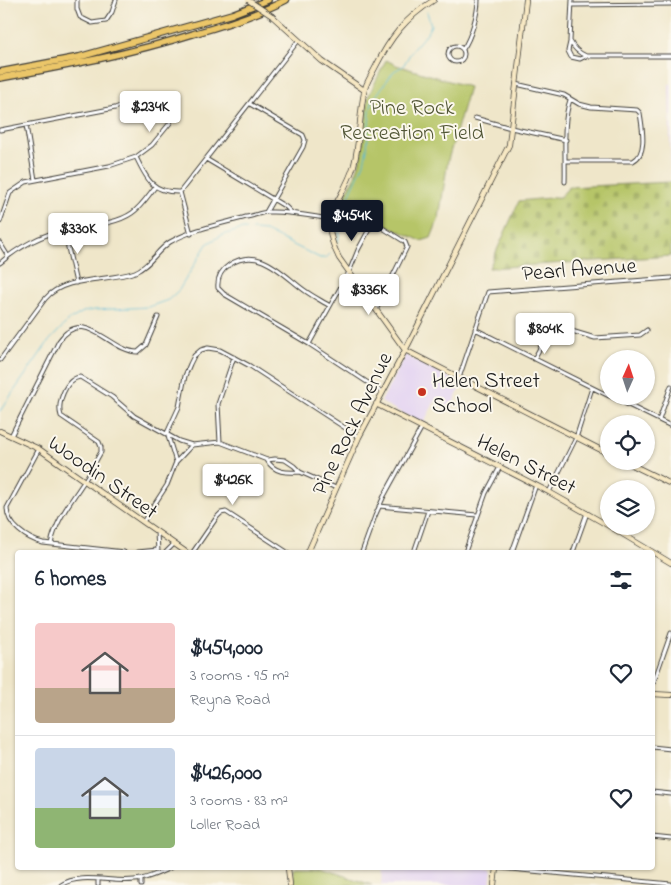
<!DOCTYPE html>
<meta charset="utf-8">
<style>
:root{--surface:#fff;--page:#f2f2f3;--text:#1f2937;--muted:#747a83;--line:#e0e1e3;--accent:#111827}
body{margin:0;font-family:"Indie Flower",sans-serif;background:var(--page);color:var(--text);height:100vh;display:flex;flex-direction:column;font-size:19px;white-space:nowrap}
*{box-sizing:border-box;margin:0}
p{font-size:16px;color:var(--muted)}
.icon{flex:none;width:28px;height:28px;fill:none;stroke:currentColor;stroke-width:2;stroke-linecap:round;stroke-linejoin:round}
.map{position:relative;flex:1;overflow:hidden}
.panel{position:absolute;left:15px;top:550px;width:640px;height:320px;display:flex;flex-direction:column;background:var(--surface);border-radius:5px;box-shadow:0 1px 4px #0004}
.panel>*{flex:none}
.needle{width:32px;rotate:3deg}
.buttons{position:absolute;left:600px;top:350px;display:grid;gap:10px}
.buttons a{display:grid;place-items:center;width:55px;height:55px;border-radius:50%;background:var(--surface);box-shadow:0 1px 4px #0004;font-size:25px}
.price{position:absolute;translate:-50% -42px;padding:0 11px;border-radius:5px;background:#fff;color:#222;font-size:16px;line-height:32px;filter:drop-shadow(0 1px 2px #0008)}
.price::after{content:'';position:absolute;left:50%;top:30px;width:15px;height:11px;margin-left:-8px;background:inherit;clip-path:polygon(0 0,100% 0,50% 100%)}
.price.selected{background:var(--accent);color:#fff}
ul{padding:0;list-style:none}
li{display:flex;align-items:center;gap:15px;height:125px;padding:0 20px}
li+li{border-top:1px solid var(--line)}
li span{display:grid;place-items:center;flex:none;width:140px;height:100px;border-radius:5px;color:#555}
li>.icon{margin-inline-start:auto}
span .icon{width:60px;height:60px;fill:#fffc;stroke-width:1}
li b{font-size:21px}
h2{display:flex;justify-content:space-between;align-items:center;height:60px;padding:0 20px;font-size:21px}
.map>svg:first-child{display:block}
</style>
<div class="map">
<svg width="671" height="885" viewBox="0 0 671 885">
<defs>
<pattern id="cemetery-stones" width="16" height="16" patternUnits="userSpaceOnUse" patternTransform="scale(1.25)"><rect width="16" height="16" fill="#b6c568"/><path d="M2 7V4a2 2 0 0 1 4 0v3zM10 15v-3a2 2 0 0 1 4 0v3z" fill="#9ca95a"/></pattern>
</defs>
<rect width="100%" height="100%" fill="#fbf7ec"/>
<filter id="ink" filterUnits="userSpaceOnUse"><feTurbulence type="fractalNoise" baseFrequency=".02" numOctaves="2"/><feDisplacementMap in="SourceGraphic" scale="10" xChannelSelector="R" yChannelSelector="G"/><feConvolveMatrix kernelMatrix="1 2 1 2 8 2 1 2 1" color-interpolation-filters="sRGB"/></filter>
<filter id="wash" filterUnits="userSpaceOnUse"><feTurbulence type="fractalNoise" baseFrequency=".0096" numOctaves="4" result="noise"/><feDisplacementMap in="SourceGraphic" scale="20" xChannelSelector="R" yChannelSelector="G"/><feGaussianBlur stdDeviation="1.12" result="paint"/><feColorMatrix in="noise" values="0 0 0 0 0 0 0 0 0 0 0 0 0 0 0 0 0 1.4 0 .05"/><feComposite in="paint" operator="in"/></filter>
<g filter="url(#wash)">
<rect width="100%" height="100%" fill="#efe6c9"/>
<path fill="#e3d3f2" d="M669,84H671V180Z
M405,355L462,384L451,408L435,401L423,424L381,402Z
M382,868H492L490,885H381Z"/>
<path fill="url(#cemetery-stones)" stroke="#697042" d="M671,182V256L489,268L519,201L560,197L569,187Z"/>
<path fill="#b6c568" stroke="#697042" d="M386,60L396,65L469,87L448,160L439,218L431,238L421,241L380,222L349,204L340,218L335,215L355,176L359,164L362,151L368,97Z
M293,868H321L372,885H294Z"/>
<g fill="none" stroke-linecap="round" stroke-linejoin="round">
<path stroke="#55bad4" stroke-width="1" d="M338,242L342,211L364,163L367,149L370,110L373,100L394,71L403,66L413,49L427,33L431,25L427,12
M0,411L49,341L68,321L83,312L95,310L148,307L168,300L179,290L207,244L222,235L243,229L265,231L320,258H326L331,253"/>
</g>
</g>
<g filter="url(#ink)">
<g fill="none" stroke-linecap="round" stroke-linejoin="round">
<g stroke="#3c3a36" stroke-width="5">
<path id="street" d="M77,0V9L80,17L92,23L106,21L112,12L116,0
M572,0L570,41C574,49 579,53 586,56H671
M572,5L671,4
M570,42L568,51L571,57L580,59L586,56
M448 54a8 8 0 1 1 16 0a8 8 0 1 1-16 0Z
M463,49C471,38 478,13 478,0
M516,84L564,95L579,104L591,107L637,110L640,113C642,127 648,154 633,161H566
M250,104L303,135L305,140L303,147L266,212
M475,118L511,128L566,140
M26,125L35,180
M0,130L115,108L151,94L160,96L171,108L172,116L170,123L152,145L136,157L109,166L26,182L10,193L0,222
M136,157C147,180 153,193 180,192
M206,159L286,207L292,213
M565,182C566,157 562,123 570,100
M64,230L76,283
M191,234L180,192L298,41
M0,243L8,256
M0,263C17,248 42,234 65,230C85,226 115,225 132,213C141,207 148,196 155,187
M330,306C322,301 312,296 304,290C282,274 259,245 229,265C220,271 217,278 218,288L224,294L309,344L382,392
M475,329L609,396
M309,344L349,272L358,250L373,222L405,242L407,247L376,310
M534,359L551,328L555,326L595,338L640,335L647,330
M0,360L45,299C65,275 109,282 135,272C150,266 157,250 170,242C193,229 221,224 246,217C254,216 261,212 269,212C289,211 310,216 330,219
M459,378L488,292L671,278
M610,396L671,426
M659,420L671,386
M11,436L59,341C84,305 110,352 138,352L146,345L158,317
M220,442L218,404L234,357
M39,449L7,508C7,525 27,539 43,543L124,552
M267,460C274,473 287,473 300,472
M176,462L167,433L179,407L185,376L190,364L194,356L201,350L208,348L220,350L250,366L359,437
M549,492L576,438L592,388
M379,506L477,515
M143,522L167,485L176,462L192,445
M157,532L158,552
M51,544C56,520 70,503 83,483C90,473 95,462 101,452V447L99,442L61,416C57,404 65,379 80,377L112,397L134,416L179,441L192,445L220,442L267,460L275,459L285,460L294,466L300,472L336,488
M138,552L157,550
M166,552L174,544
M193,552L217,517L221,513L226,512L287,552
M362,552L375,516L384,496L422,427
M414,552L428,511
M465,552L486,493L500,467
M512,552L536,485
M573,552L587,513
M652,687L671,633
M652,747L671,749
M652,792L671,794
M652,837L671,839
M499,868L671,884
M61,885C82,871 117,885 141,879C151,877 161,872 170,868
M98,885V880
M141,885V880"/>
</g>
<g stroke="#3c3a36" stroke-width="6">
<path id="secondary" d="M434,0C405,18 390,38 375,68C371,76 365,84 364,93C359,117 360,141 354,165C342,205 316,213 339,258L405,350L609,454
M272,16L322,61L364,90
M376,404L549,492L609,526
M0,431L39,449L186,552
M624,461L671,484
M609,526L671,563
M308,552L359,437L409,343L509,145L526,0
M652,694L671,695
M288,868L290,885
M494,885L496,868"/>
</g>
<g stroke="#3c3a36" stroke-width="8">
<path id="highway" d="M0,72L79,57L232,14L268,0
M0,78C65,66 130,54 193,34C225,25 257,15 286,0"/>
</g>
<use href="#street" stroke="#fff" stroke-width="3"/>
<use href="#secondary" stroke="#f7e8c3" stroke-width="4.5"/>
<use href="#highway" stroke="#ebc669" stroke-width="5.5"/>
<g stroke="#3c3a36" stroke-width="6" stroke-linecap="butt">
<path id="secondary-bridge" d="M248,0L272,16"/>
</g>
<use href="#secondary-bridge" stroke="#f7e8c3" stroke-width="4.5"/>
</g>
</g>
<circle fill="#c8321e" stroke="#fbf7ec" stroke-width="2" cx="422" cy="392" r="5"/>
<g text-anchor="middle" stroke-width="4" stroke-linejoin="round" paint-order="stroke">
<g font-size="22" fill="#525737" stroke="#fbf7ec">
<text x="412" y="114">Pine Rock<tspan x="412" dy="25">Recreation Field</tspan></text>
</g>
<g font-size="22" fill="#1c1c1c" stroke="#fbf7ec">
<text transform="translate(579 268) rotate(-4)" y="8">Pearl Avenue</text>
<text transform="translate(351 423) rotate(-64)" y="8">Pine Rock Avenue</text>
<text transform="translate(527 463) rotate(27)" y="8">Helen Street</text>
<text transform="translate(104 476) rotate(35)" y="8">Woodin Street</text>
</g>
<g font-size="22" fill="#1c1c1c" stroke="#fbf7ec" text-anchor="start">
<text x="432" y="387">Helen Street<tspan x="432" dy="25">School</tspan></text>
</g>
</g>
</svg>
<div class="buttons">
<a><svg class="needle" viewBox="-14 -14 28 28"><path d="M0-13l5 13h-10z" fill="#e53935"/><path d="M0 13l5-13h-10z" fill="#747a83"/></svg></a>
<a><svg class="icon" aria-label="locate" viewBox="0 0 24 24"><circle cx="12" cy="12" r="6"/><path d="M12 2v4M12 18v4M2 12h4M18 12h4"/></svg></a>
<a><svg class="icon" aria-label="layers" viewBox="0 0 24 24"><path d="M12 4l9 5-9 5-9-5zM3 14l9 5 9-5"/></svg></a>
</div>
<b class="price" style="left:150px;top:133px">$234K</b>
<b class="price selected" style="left:352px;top:242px">$454K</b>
<b class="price" style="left:78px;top:255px">$330K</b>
<b class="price" style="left:369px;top:316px">$336K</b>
<b class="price" style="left:545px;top:355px">$804K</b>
<b class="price" style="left:233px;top:506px">$426K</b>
<section class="panel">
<h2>6 homes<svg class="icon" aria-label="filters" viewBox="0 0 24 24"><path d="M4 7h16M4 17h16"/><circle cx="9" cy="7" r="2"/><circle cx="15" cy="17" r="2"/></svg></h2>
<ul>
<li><span style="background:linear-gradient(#f6c9c9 65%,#b9a48a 0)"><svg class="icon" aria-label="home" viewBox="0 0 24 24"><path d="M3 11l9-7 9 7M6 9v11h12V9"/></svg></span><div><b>$454,000</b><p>3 rooms · 95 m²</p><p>Reyna Road</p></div><svg class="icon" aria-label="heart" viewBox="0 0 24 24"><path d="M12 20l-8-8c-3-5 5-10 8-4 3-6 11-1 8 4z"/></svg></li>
<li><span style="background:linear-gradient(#c9d6e8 60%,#8fb573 0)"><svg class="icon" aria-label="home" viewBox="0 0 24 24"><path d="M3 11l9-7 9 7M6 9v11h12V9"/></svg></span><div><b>$426,000</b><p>3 rooms · 83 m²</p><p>Loller Road</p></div><svg class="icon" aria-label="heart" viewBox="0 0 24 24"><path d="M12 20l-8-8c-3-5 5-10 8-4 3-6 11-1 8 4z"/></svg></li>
</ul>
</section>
</div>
